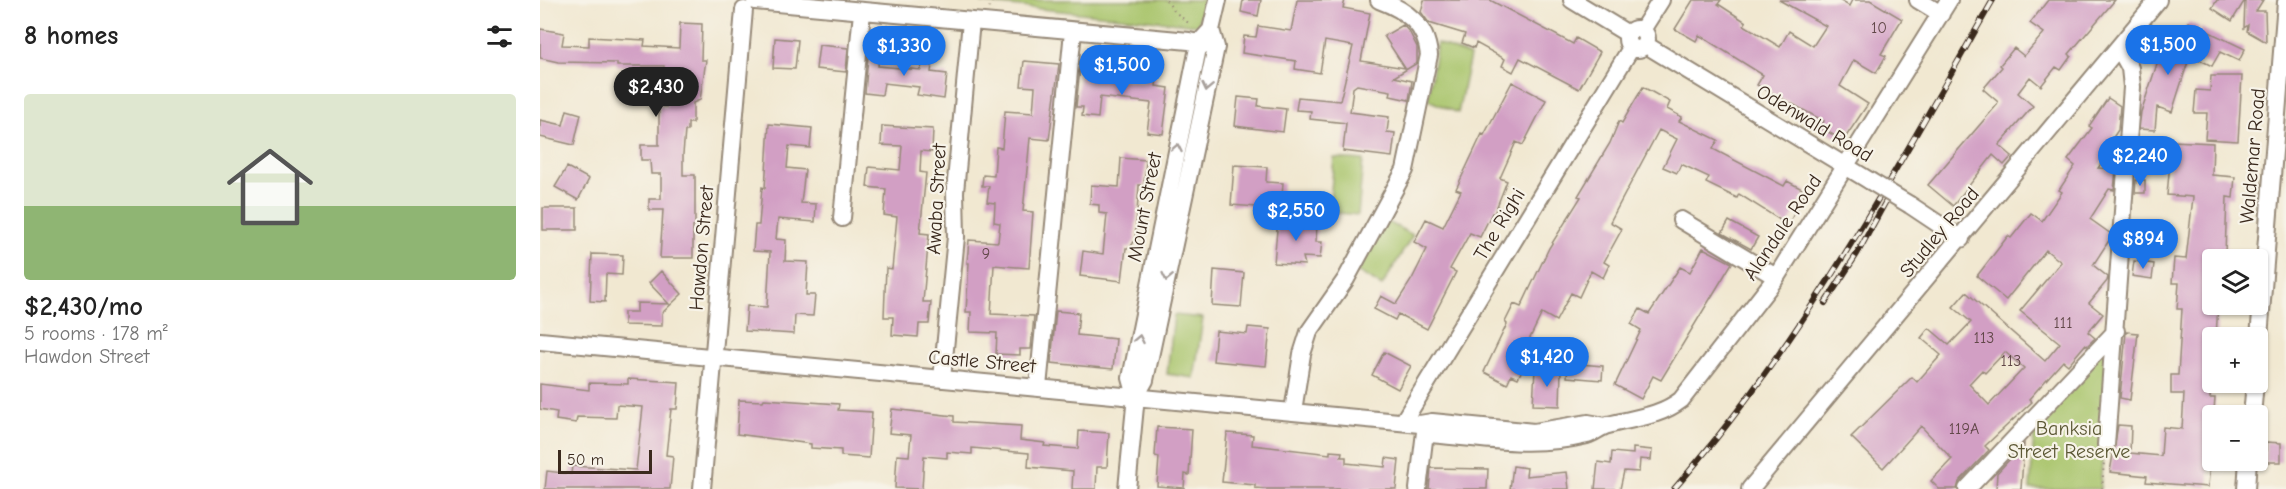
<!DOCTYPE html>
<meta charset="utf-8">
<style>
:root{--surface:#fff;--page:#f6f6f6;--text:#222;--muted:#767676;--line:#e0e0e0;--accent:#1a73e8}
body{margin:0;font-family:"Comic Neue",sans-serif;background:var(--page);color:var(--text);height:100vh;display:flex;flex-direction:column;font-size:22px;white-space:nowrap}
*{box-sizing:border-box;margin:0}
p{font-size:20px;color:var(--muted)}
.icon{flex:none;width:33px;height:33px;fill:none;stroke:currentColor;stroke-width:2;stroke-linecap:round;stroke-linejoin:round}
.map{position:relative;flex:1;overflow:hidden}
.sheet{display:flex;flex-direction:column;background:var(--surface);width:540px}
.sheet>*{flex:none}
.controls{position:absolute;left:1662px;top:249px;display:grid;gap:12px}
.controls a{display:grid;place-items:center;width:66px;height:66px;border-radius:6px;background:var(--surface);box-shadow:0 2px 4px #0004;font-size:30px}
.scale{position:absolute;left:18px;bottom:15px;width:94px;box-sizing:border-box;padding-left:6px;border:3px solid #3b2a1e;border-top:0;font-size:16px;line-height:21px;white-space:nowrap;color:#3b2a1e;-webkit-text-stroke:4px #f7f3e8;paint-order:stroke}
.price{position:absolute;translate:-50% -51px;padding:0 14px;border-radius:21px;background:var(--accent);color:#fff;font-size:20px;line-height:39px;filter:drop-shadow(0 2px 3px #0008)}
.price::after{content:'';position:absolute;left:50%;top:36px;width:18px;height:14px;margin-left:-9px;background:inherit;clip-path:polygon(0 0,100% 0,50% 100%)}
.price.active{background:#222;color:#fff}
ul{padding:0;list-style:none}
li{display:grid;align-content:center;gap:12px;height:318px;padding:0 24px}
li+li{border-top:2px solid var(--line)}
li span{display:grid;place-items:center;height:186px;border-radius:6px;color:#555}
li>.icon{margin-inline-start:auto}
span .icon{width:108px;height:108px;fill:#fffc;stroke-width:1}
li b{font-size:26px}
h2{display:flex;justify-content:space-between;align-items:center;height:72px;padding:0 24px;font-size:26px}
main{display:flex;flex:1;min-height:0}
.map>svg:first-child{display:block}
</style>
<main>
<section class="sheet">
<h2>8 homes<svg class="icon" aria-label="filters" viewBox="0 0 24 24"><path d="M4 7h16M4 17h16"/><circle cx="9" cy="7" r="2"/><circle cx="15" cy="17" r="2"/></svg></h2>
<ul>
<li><span style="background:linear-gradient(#dfe7d0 60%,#8fb573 0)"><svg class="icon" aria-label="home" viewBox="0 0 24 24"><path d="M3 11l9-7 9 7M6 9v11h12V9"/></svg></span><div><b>$2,430/mo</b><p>5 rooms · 178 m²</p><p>Hawdon Street</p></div></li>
</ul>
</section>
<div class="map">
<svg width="1746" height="489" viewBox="0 0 1746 489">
<rect width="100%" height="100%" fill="#f7f3e8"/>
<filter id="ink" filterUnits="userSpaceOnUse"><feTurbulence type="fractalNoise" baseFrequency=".0167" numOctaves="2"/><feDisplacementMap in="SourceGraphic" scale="12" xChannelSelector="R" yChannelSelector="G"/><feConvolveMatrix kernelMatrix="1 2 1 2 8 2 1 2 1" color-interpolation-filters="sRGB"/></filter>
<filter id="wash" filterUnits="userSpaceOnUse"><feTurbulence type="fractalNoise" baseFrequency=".008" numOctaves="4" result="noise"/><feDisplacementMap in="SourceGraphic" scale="24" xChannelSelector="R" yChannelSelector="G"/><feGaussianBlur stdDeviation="1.35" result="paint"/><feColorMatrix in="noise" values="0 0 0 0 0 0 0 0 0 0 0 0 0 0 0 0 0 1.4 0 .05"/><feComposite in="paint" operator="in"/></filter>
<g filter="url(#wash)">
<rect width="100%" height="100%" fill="#f1e8d1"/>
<path fill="#a8c46b" stroke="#727744" stroke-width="1.5" d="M442,0H664L658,25L442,3Z
M897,43L930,56L918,113L888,100Z
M794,158L823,160L818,215L789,212Z
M844,220L873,235L842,286L815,270Z
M634,315L663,318L654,378L627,374Z
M1572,337L1560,489H1490L1495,421Z"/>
<g id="blocks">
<path fill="#d29fc4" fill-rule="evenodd" d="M703,0H721L718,16L701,12Z
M757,0H805L803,8L830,13L821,61L865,68L844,36L863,25L870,33L877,47V63L854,77L872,81L869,100L850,96L851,91L817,85L813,88L810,112L849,117L847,132L855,133L852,157L803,151L806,123L770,119L771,111L756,110L758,97L800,101L813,46L785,41L780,73L755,69L756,61L702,53L704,36L716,37L718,26L751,31Z
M884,0H950L1033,44L1036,38L1060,52L1039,89L980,58L973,72L962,66L965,59L936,43L934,48L922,43L925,34L889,23L881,12Z
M1153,0H1181L1178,4L1206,22L1204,25L1240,47L1249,31L1273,46L1286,26L1239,0H1299L1309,6L1312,0H1330L1362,19L1341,54L1346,56L1336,73L1314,60L1300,86L1328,104L1303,141L1280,127L1284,121L1217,85L1223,75L1159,35L1156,41L1135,29Z
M1508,0H1575L1529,54L1531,56L1521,70L1516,67L1501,86L1490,77L1478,93L1493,106L1459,145L1472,156L1464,165L1453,155L1413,206L1388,185L1456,106L1458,102L1443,89L1462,67L1460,65L1474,48L1484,56L1504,33L1490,23Z
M1677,0H1705L1692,21L1672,8Z
M1705,0H1723L1716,11H1725L1726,42L1707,31L1708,25L1704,28Z
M1649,22L1659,27L1632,112L1617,107L1615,130L1599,129L1601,112L1621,52L1631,33L1640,37Z
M140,23L162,24L161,60H166L160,100L153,103V123H148V131H145L143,154V175H155V226H153V258H120L123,210H109V199H121V174H111L110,160H101V145H119V106L126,107L127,87L123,86L124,66H77V63L18,62L0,58V29L24,33L22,45L49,46V37L105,40L104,46L139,48Z
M1661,28L1705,49L1699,61L1680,52L1672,66L1658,59Z
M235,38L258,40L255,69L233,68Z
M279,45L308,48L306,72L276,69Z
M329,45L340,46L338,66L381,70L383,57L393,59L391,72L407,74L404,99L377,95L379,87L344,83L342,95L325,93Z
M484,61L519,64L509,140L490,138L483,211L493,212L489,268L454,265L451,314L494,316L491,349H480V355L456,354L457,333L430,332L431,312H426L429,263H427L429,240L458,242L460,223L454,222L455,203L447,202L449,186H442L443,175L454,176L456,147L462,148L465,111L493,113L495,87L481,86Z
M540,68L562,70V77L605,82V77L617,79L616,86L629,88L623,134L607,132L611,103L560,97L558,118L542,116L543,107H536Z
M1671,76H1702L1698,141L1665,139L1667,113H1654L1656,90L1670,91Z
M972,82L1006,100L983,145L976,142L960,178L967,181L954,214L952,213L940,237L930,233L910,269L916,272L887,329L858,314L855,320L834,309L841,296L856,304L872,279L887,249L874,242L886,219L903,227L921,191L916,189L942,134L944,135Z
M1103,87L1130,102L1127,109L1142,117L1139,121L1178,140L1173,149L1244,186L1247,181L1266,191L1248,225L1199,194L1197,198L1166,183L1169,177L1141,164L1137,173L1123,167L1137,139L1119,130L1070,222L1082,229L1064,262L1069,265L1063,278L1051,271L1039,297L1031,293L1016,321L1002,313L978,363L984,366L978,378L971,375L967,384L944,372L967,324L965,322L974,304L981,307L1009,248L1041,197L1038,196L1070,143L1079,121L1082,123Z
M698,97L719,99L718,106L746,109L743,132L695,126Z
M1568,98L1580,106L1578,130L1570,142L1574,145L1558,168L1576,169L1574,190L1569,189L1550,219L1571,234L1570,239L1553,265L1568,277L1567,281L1549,303L1563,314L1548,332L1555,338L1547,346L1545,345L1528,365L1523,361L1489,399L1492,402L1445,446L1449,450L1419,482L1417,489H1399L1391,481L1412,459L1381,426L1343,468L1311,437L1372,377L1377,382L1401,355L1381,338L1389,328L1409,345L1431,322L1413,307L1426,292L1505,361L1520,343L1480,311L1521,262L1506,250L1466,300L1437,276L1468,236L1471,238L1491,213L1502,221L1522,192L1519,190L1535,166L1528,160L1552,128L1549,126ZM1465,352L1484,368L1449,405L1429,384L1442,370L1445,373Z
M27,110L41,114L34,145L0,137V120L23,125Z
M229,124L272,128L270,148L249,146L247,168L265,170L261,203L276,204L275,222L238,219L236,239L246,240L245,261L268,262L266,295H275L273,316L255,315L254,334L205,331L207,306L227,307L230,252L213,251L215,225H219L222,187L225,188Z
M342,126L393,129L392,152L381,151L380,172L386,173L380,233L389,234L383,302H391L389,324H379L378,337L352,335L353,317H344L346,268L352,269L357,217L344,215L346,189L327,187L329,167L360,170L362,146L341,145Z
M1632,141L1673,143L1672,175L1695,177L1693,198L1687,197L1685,254H1672V304H1678L1676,337H1672L1670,398H1675L1668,487L1606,482L1607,476L1570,472L1578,425L1591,426L1590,453L1621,456L1623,427L1642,429L1644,394H1631V375H1638L1642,309H1637L1639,283H1632L1634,258L1646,259L1653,197L1627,195Z
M581,158L606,160L604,186L599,185L595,240L590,248H586L582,281L540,276L543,251L563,254L567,214L559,213V205L550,204L551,185L579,187Z
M694,165L727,167L726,182L743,183L742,196L731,195L730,208L691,205Z
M27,167L49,179L38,200L15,187Z
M1596,180H1605V193H1595Z
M3,208H37V230H3Z
M738,219L777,222L776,242H782L780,258L763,257L765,265L734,263Z
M1189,221L1218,237L1211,249L1182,233Z
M1592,232L1600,233L1599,242L1596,247L1591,246Z
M1163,248L1192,263L1121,380L1113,376L1101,399L1075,385L1101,330L1091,324L1100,309L1109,314L1140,267L1150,272Z
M52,254L83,255L82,275L66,274L65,302L50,301Z
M1594,261L1614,264L1612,279L1592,276Z
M674,270L704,273L701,307L672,305Z
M121,271L142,294L122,313V326L84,325V312H97V303L129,304L109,283Z
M516,311L539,313L537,335L576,339L573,369L511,363Z
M708,327L730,329L726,366L673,361L676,331L707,334Z
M1586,332L1598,333L1590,400L1580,398Z
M844,352L871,366L858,389L832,375Z
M1028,363L1063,366L1062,380L1027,377Z
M995,369L1021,370L1020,406L993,405Z
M88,379L139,382L137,409H131L126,455L133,456L130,489H5L7,471L31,474L32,466L96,470L103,407L77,405L76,418L37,417L36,423L16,420L17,412L0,409V384L49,390V383L88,384Z
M224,399L299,404L298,410L332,412L329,458L301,456V450L271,448V444L197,434L199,400L223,401Z
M352,409L414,416V422L481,426L480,440L505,443L504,446L538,449L539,431L569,433L567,467H557L556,489H532L533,471L488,467L489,453L432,448V454L407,452V458L384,456L382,489L355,488L357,455L369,456L371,435L349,433Z
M617,427L652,429L649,475L645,474L644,488L617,486L619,457L615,456Z
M687,433L713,435L712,445L790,454V451L802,452L801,457H806V463L845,467L846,458L859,460L856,489H725L715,488V485L682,482Z
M1726,442L1741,443V462H1726Z
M1484,444L1481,489H1456L1457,473Z
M1093,448L1112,450L1111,460L1100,459L1099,472L1084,471L1080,489H1055L1058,462L1071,464L1072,452L1093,454Z
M973,466L987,468L986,476L1027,472L1029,489H970Z
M891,468L948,469L947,489H889Z"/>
</g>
</g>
<g filter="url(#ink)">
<use href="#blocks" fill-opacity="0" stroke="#968978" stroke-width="1.5"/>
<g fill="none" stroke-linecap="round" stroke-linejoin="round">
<g stroke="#968978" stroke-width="20">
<path id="minor" d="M1032,0L1088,34
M1378,0L1401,14
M215,1L649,41L676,47
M1087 39a10 10 0 1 1 20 0a10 10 0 1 1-20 0Z
M1102,30L1121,0
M1106,45L1330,181
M1370,205L1421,239
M302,218L322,12
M1141,220L1236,277
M0,341L880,424L892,422L994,432L1048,423L1065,426
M1718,350L1746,2
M402,379L416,237L415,192L431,21
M498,387L533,31
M596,396L605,380L676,47L671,30L678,0
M753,411L762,354L769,332L806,279L865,170L889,55C886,24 866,10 839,0
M1712,416L1715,382
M863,422L1091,48
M880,424L891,434C944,439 994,448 1047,435C1054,433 1060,427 1068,425C1093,418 1119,417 1141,400L1235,279L1409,0
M1566,445L1592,87L1590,68L1579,48
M162,489L204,10
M587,489L596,396L591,378L659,43L671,30
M878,489L885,432
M1210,489L1618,0
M1427,489L1576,331
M1706,489L1708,460"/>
</g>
<path stroke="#968978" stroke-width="2" stroke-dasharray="1.5 4.5" stroke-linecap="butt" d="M626,0L635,12L651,25
M449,8L453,0
M1562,489L1564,460"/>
<use href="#minor" stroke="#fff" stroke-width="16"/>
<g stroke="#3b2a1e" stroke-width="6">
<path id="rail" d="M1285,303L1317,254L1352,190
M1134,489C1263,342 1356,169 1453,0"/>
</g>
<use href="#rail" stroke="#f7f3e8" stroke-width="4" stroke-dasharray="11" stroke-linecap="butt"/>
<g stroke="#968978" stroke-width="20" stroke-linecap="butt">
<path id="minor-bridge" d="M1330,181L1370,205"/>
</g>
<use href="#minor-bridge" stroke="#fff" stroke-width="16"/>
</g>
<defs><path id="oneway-chevron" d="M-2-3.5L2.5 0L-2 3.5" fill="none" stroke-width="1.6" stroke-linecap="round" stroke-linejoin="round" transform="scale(1.5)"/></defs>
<g stroke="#a79f9a">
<use href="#oneway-chevron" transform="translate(667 87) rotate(102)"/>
<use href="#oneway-chevron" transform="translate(637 148) rotate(-79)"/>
<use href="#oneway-chevron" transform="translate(627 277) rotate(102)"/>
<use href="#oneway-chevron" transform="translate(599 339) rotate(-79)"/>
</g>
</g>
<g text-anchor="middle" stroke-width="4.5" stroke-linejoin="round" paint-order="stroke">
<g font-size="16" fill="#614748">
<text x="1339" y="33">10</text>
<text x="446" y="259">9</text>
<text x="1523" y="328">111</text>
<text x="1444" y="343">113</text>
<text x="1471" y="366">113</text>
<text x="1424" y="434">119A</text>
</g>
<g font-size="20" fill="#3b2a1e" stroke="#f7f3e8">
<text transform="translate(1275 123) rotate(31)" y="7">Odenwald Road</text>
<text transform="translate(1712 156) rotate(-85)" y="7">Waldemar Road</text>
<text transform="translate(396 199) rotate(-87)" y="7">Awaba Street</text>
<text transform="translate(604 207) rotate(-79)" y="7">Mount Street</text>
<text transform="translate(959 224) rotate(-59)" y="7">The Righi</text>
<text transform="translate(1242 227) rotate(-56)" y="7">Alandale Road</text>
<text transform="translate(1399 232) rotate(-50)" y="7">Studley Road</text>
<text transform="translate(161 248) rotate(-85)" y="7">Hawdon Street</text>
<text transform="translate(442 361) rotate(5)" y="7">Castle Street</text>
</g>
<g font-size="20" fill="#5c5835" stroke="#f7f3e8">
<text x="1529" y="435">Banksia<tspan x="1529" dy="23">Street Reserve</tspan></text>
</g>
</g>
</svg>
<div class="controls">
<a><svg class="icon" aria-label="layers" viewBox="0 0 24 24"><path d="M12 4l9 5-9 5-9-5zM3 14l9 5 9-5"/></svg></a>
<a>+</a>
<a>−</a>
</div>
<div class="scale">50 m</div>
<b class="price" style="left:1628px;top:76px">$1,500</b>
<b class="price" style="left:364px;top:77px">$1,330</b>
<b class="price" style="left:582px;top:96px">$1,500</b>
<b class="price active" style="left:116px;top:118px">$2,430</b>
<b class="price" style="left:1600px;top:187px">$2,240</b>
<b class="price" style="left:756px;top:242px">$2,550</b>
<b class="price" style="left:1603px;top:270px">$894</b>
<b class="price" style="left:1007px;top:388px">$1,420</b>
</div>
</main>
